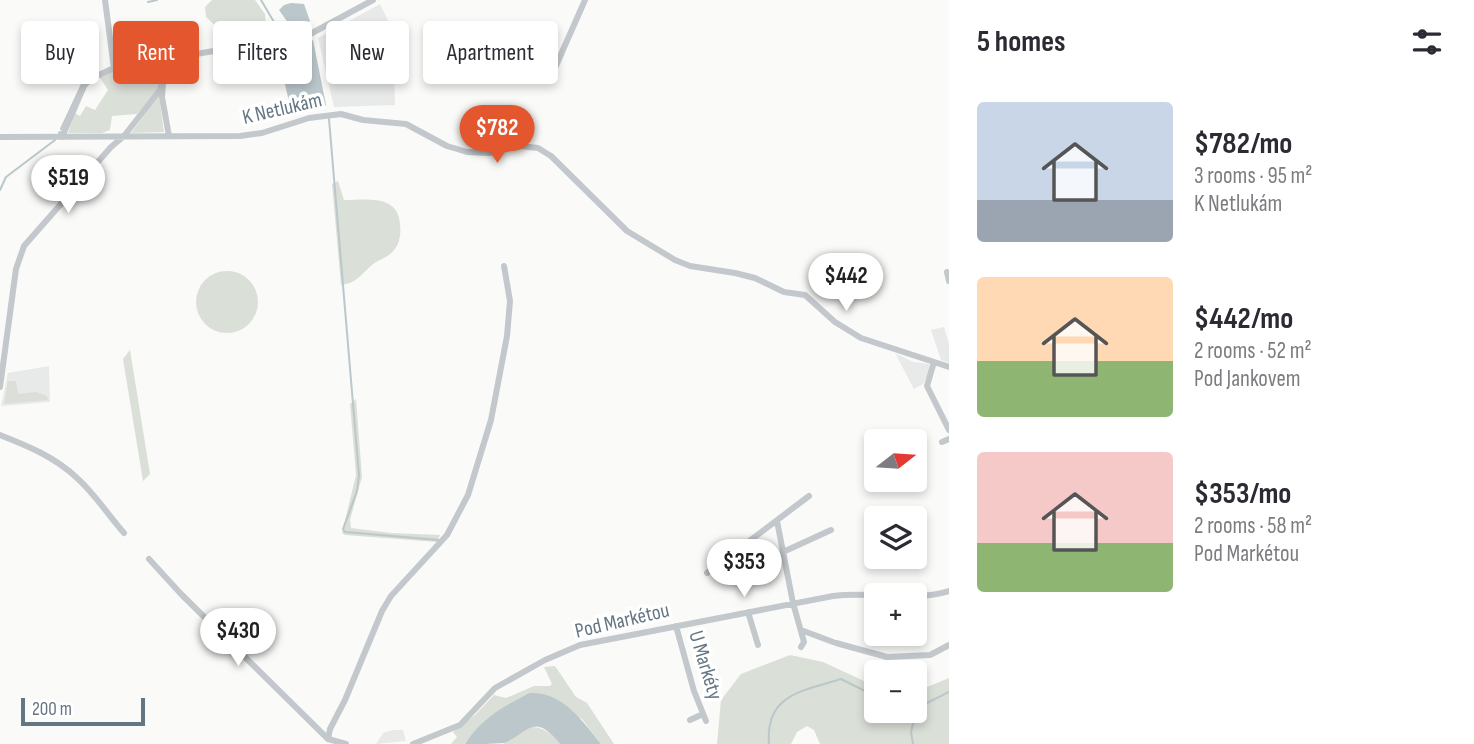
<!DOCTYPE html>
<meta charset="utf-8">
<style>
:root{--surface:#fff;--page:#f2f2f3;--text:#2b2b33;--muted:#7c7c81;--accent:#e4572e}
body{margin:0;font-family:"Sofia Sans Condensed",sans-serif;background:var(--page);color:var(--text);height:100vh;display:flex;flex-direction:column;font-size:26px;white-space:nowrap}
*{box-sizing:border-box;margin:0}
p{font-size:23px;color:var(--muted)}
.icon{flex:none;width:38px;height:38px;fill:none;stroke:currentColor;stroke-width:2;stroke-linecap:round;stroke-linejoin:round}
.map{position:relative;flex:1;overflow:hidden}
.side{display:flex;flex-direction:column;background:var(--surface);width:525px}
.side>*{flex:none}
.top-card{position:absolute;left:21px;top:21px;width:665px;height:63px;display:flex;gap:14px}
.needle{width:46px;rotate:73deg}
.controls{position:absolute;left:864px;top:429px;display:grid;gap:14px}
.controls a{display:grid;place-items:center;width:63px;height:63px;border-radius:7px;background:var(--surface);box-shadow:0 4px 10px #0003;font-size:35px}
.scale{position:absolute;left:21px;bottom:18px;width:124px;box-sizing:border-box;padding-left:7px;border:4px solid #657683;border-top:0;font-size:19px;line-height:24px;white-space:nowrap;color:#657683;-webkit-text-stroke:5px #fff;paint-order:stroke}
.price{position:absolute;translate:-50% -60px;padding:0 16px;border-radius:24px;background:#fff;color:#222;font-size:23px;line-height:46px;filter:drop-shadow(0 2px 4px #0008)}
.price::after{content:'';position:absolute;left:50%;top:42px;width:21px;height:16px;margin-left:-10px;background:inherit;clip-path:polygon(0 0,100% 0,50% 100%)}
.price.current{background:var(--accent);color:#fff}
ul{padding:0;list-style:none}
li{display:flex;align-items:center;gap:21px;height:175px;padding:0 28px}
li span{display:grid;place-items:center;flex:none;width:196px;height:140px;border-radius:7px;color:#555}
li>.icon{margin-inline-start:auto}
span .icon{width:84px;height:84px;fill:#fffc;stroke-width:1}
li b{font-size:30px}
h2{display:flex;justify-content:space-between;align-items:center;height:84px;padding:0 28px;font-size:30px}
.pill{padding:0 24px;border-radius:7px;background:var(--surface);box-shadow:0 4px 10px #0003;font-size:24px;line-height:63px}
.pill.current{background:var(--accent);color:#fff}
main{display:flex;flex:1;min-height:0}
.map>svg:first-child{display:block}
</style>
<main>
<div class="map">
<svg width="949" height="744" viewBox="0 0 949 744">
<rect width="100%" height="100%" fill="#fafaf8"/>
<path fill="#e8e9e9" d="M380,4L393,31L395,105L334,107L318,38Z
M944,327L949,344V363L941,360L931,330Z
M895,353L913,362L929,364L930,371L923,384L914,389Z
M49,366L50,402L1,406L8,373Z
M393,730H403L406,741L376,744L383,733Z"/>
<path fill="#dadfd7" d="M212,0H255L265,14L266,27L225,35L206,17L205,7Z
M135,67L159,82L160,88L137,114L112,116L110,130L102,133H68L75,113L80,116L86,106L95,110L108,90L99,76L116,69Z
M159,95L164,132L131,133Z
M338,181L344,200C366,200 398,194 400,224C401,233 400,243 394,250C388,258 379,259 372,265C360,275 357,283 341,285L332,184Z
M196 302a31 31 0 1 1 62 0a31 31 0 1 1-62 0Z
M130,350L150,474L143,481L123,359Z
M8,381H16L18,394L36,392L47,396L48,400L4,404Z
M356,399L362,477L350,520L351,528L391,533L440,535L437,542L345,535L342,533L356,475L350,404Z
M790,655L823,662L877,687V710H915V692L949,678V744H820L814,730L807,726L797,732L791,744H717L721,700L741,674Z
M555,666L576,697L587,703L614,744H601L582,719L529,693C504,706 481,720 465,744H451L457,737L453,732L475,715L494,695L506,698L534,686H550L552,684L544,667Z
M533,727C545,728 552,734 560,744H503L523,730Z"/>
<path fill="#bbc7cb" d="M291,3L304,4L310,21L293,30L279,10L284,5Z
M313,40L326,105L322,108L292,114L278,55Z
M529,693C562,691 583,721 601,744H560C533,711 529,733 504,743C494,744 476,744 465,744C481,719 504,706 529,693Z"/>
<g fill="none" stroke-linecap="round" stroke-linejoin="round">
<path stroke="#bbc7cb" stroke-width="2" d="M261,0L284,39
M148,2L157,0
M329,119L359,475L357,491L343,529L345,532L439,540
M61,129L83,82
M59,133L60,132
M0,190L6,177L55,140
M915,709L949,692
M769,744C765,694 803,691 841,679L877,697
M913,744L911,732L916,711"/>
<path stroke="#c3c8cc" stroke-width="6" d="M105,0L114,68
M134,64L163,83L162,97L169,136
M555,68L585,0
M0,137L240,136L262,133L309,118L341,114L363,120L406,124L447,146L467,152L489,153L520,146L538,148L551,156L627,231L675,260L690,266L735,273L755,278L784,292L805,295L835,322L861,338L949,367
M62,137L84,86L90,79L114,68L243,46L278,49L288,46L373,0
M947,272L949,281
M934,362L927,386L949,430
M0,387L16,269L24,246L111,147L124,136L160,90L169,58
M0,435C28,446 55,457 77,478C95,494 108,515 124,533
M942,442L949,439
M777,521L793,603L804,642L801,647
M783,552L831,530
M149,559L181,594L328,739
M707,573L809,496
M748,612L758,645
M676,626L694,691L706,721
M801,630L833,642
M836,643L887,657L930,655L949,645
M690,720L703,714
M328,739L330,729L345,700L382,611L391,596L447,535L468,495L491,420L507,336L510,301L504,266
M328,739L346,744
M413,744L460,725L495,688L545,660L580,645L833,596C869,591 915,602 949,591"/>
</g>
<g text-anchor="middle" stroke-width="7" stroke-linejoin="round" paint-order="stroke">
<g font-size="21" fill="#657683" stroke="#fff">
<text transform="translate(282 108) rotate(-13)" y="7">K Netlukám</text>
<text transform="translate(622 620) rotate(-13)" y="7">Pod Markétou</text>
<text transform="translate(706 665) rotate(73)" y="7">U Markéty</text>
</g>
</g>
</svg>
<div class="controls">
<a><svg class="needle" viewBox="-14 -14 28 28"><path d="M0-13l5 13h-10z" fill="#e53935"/><path d="M0 13l5-13h-10z" fill="#7c7c81"/></svg></a>
<a><svg class="icon" aria-label="layers" viewBox="0 0 24 24"><path d="M12 4l9 5-9 5-9-5zM3 14l9 5 9-5"/></svg></a>
<a>+</a>
<a>−</a>
</div>
<div class="scale">200 m</div>
<b class="price current" style="left:497px;top:165px">$782</b>
<b class="price" style="left:68px;top:215px">$519</b>
<b class="price" style="left:846px;top:313px">$442</b>
<b class="price" style="left:744px;top:599px">$353</b>
<b class="price" style="left:238px;top:668px">$430</b>
<div class="top-card">
<a class="pill">Buy</a>
<a class="pill current">Rent</a>
<a class="pill">Filters</a>
<a class="pill">New</a>
<a class="pill">Apartment</a>
</div>
</div>
<section class="side">
<h2>5 homes<svg class="icon" aria-label="filters" viewBox="0 0 24 24"><path d="M4 7h16M4 17h16"/><circle cx="9" cy="7" r="2"/><circle cx="15" cy="17" r="2"/></svg></h2>
<ul>
<li><span style="background:linear-gradient(#c9d6e8 70%,#9aa5b1 0)"><svg class="icon" aria-label="home" viewBox="0 0 24 24"><path d="M3 11l9-7 9 7M6 9v11h12V9"/></svg></span><div><b>$782/mo</b><p>3 rooms · 95 m²</p><p>K Netlukám</p></div></li>
<li><span style="background:linear-gradient(#ffd9b3 60%,#8fb573 0)"><svg class="icon" aria-label="home" viewBox="0 0 24 24"><path d="M3 11l9-7 9 7M6 9v11h12V9"/></svg></span><div><b>$442/mo</b><p>2 rooms · 52 m²</p><p>Pod Jankovem</p></div></li>
<li><span style="background:linear-gradient(#f6c9c9 65%,#8fb573 0)"><svg class="icon" aria-label="home" viewBox="0 0 24 24"><path d="M3 11l9-7 9 7M6 9v11h12V9"/></svg></span><div><b>$353/mo</b><p>2 rooms · 58 m²</p><p>Pod Markétou</p></div></li>
</ul>
</section>
</main>
